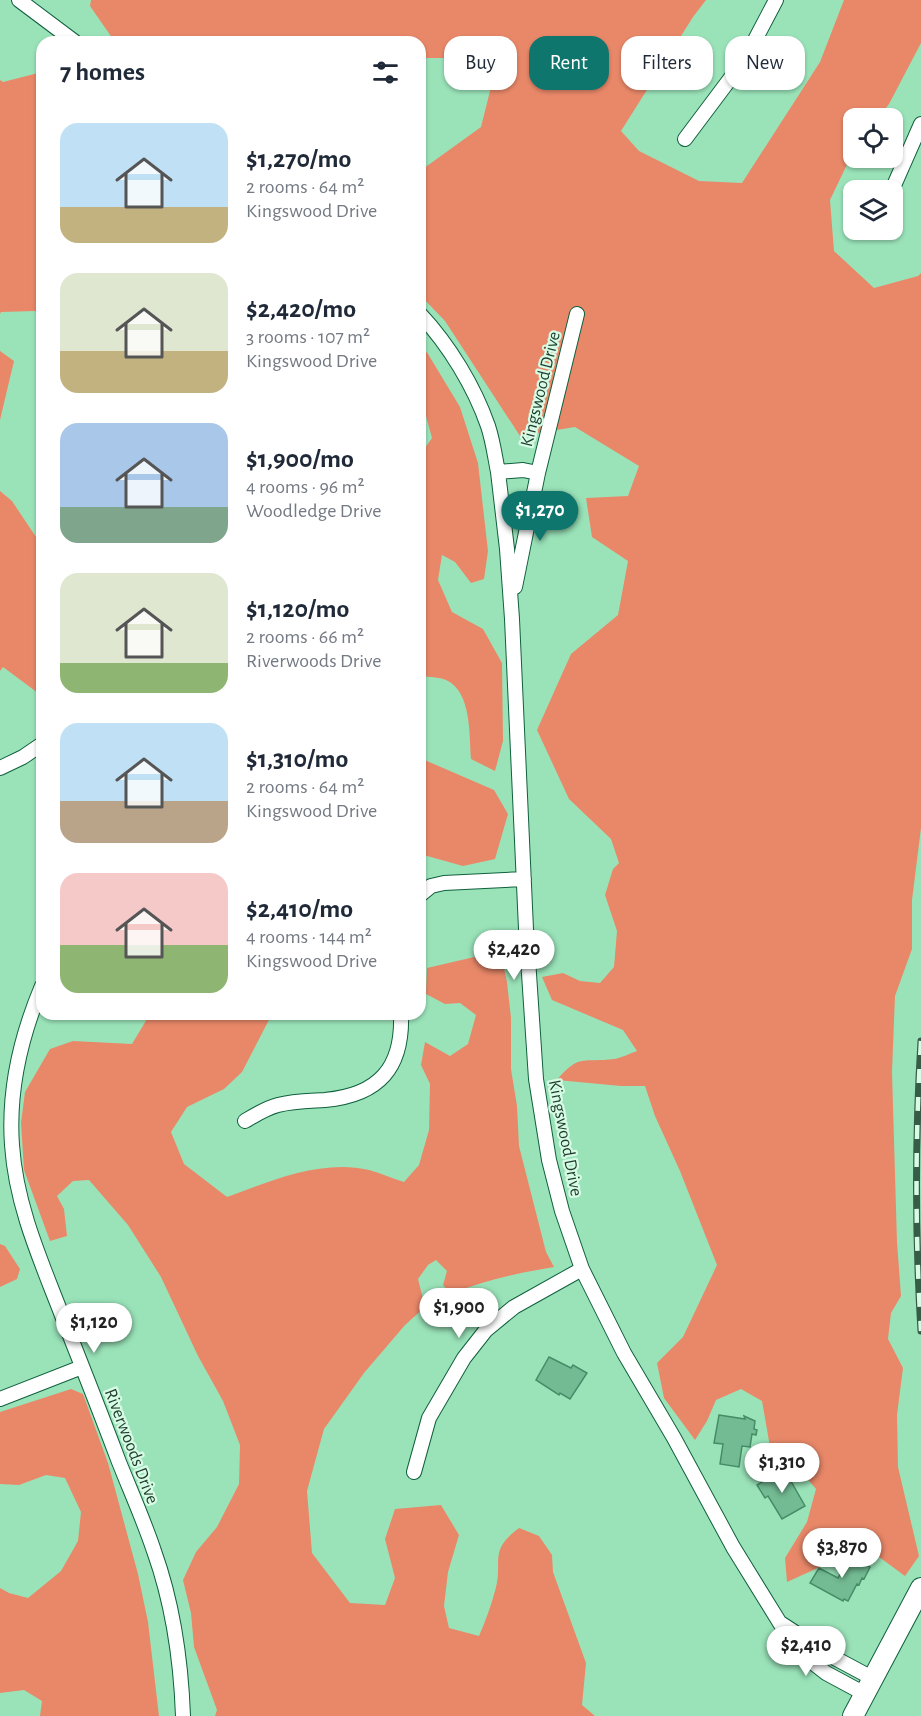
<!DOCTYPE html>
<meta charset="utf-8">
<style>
:root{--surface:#fff;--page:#f2f2f3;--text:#1f2937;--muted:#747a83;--accent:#0f766e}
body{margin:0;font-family:"Alegreya Sans",sans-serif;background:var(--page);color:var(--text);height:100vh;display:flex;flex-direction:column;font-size:22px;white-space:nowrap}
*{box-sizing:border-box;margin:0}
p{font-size:20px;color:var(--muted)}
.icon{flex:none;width:33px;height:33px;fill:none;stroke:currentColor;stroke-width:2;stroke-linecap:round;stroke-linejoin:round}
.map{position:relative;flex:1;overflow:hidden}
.sheet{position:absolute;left:36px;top:36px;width:390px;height:984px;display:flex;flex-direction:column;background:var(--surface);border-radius:18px;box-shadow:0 2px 4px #0004}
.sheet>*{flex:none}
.guide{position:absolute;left:444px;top:36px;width:387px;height:54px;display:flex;gap:12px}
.fabs{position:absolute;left:843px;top:108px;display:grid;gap:12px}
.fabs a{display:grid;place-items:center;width:60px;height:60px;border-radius:12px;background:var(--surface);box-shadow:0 2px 4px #0004;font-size:30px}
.price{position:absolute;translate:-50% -51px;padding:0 14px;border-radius:21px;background:#fff;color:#222;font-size:20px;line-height:39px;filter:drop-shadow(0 2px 3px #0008)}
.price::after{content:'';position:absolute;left:50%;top:36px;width:18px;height:14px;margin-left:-9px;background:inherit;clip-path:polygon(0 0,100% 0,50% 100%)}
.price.selected{background:var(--accent);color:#fff}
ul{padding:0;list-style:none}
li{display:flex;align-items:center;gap:18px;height:150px;padding:0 24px}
li span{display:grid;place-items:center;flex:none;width:168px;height:120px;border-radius:18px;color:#555}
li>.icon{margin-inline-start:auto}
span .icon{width:72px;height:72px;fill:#fffc;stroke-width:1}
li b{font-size:26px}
h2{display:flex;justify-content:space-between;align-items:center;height:72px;padding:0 24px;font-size:26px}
.tag{padding:0 21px;border-radius:18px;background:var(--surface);box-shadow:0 2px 4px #0004;font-size:21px;line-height:54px}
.tag.selected{background:var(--accent);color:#fff}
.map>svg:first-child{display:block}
</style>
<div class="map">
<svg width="921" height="1716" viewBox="0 0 921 1716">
<rect width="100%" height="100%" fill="#9ae3b9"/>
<path fill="#e98869" d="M91,0H706L693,17L621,131L639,151L699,181L742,183L820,62L844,0H921V43L889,104L878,118H854L853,152L830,200L834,251L874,288L918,276L921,273V828L912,900V949L895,996L892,1072L897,1242L901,1296L891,1313L888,1339L903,1368L897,1415L898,1467L919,1556L905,1576L875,1554L855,1551L787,1582L785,1558L807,1522L816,1489L799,1469L773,1464L762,1401L741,1389L716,1400L707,1421L695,1440L664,1398L657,1363L683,1337L717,1265L680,1171L655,1116L645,1086H621L557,1080C579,1053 584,1063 614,1059C622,1058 630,1053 637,1051L623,1030L552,1000L542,977L563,973L580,981L600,983L614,967L617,931L605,895L613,869L619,863L611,839L569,799L537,730L571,654L618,615L628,561L592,537L586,498L628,496L639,466L575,427L520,436L445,321L420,295V249L423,236L420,232V171L481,127L491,87L448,58H420V42H115L90,6Z
M42,72V314L35,311L1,312L0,314V80L3,82Z
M420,344L428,354L460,407L478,463L488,551L484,579L471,583L455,562L442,555L438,580L452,612L483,629L502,663L503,741L495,771L471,759C469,735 472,692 446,680C439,677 429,677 422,676L420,679V455L432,438L420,394Z
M0,351L14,361L0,420Z
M0,491L12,501L40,543L42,559V696L3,667L0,671Z
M420,758L494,790L508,814L495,859L463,866L420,854Z
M500,951L507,982L511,1018V1069L517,1106L519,1146L546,1252L554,1267C518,1273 484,1280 451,1294L443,1285L447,1271L436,1260L428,1265L418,1279L425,1307L405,1325L364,1373L324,1429L307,1491L312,1553L350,1603L385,1605L395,1578L385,1539L395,1509L441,1505L459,1535L448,1572L444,1606L449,1628L479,1636C485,1622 491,1606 495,1591C504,1561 487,1552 519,1528L539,1536L552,1555L553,1572L586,1663L582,1705L595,1716H215L217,1710L194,1647L191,1613L183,1580L196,1552L217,1527L239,1484L240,1445L223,1401L198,1356L161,1277L128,1225L89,1180L73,1181L57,1196L64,1209L67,1236L50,1241L24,1170L21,1123L25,1092L50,1049L73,1041L132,1044L150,1014H272L242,1072L224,1089L187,1107L171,1132L184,1164L227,1197C271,1181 321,1159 369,1170C381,1173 393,1179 404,1182L419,1165L429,1130L430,1084L421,1065L425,1042L450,1056L468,1044L476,1015L460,1003L445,1004L426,994L427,968Z
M0,1244L5,1246L20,1269L17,1279L0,1287Z
M71,1389L83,1394L108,1463L138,1574L148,1622L159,1716H40L42,1701L24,1690L0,1693V1588L9,1593L28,1598L61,1571L78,1541L81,1512L65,1478L46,1475L19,1485L0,1484V1412Z"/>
<path fill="#73bb93" stroke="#458d67" stroke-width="1.5" d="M549,1357L571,1368L573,1365L587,1373L570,1399L560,1393L559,1395L536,1380Z
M719,1415L745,1419L744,1416L755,1421L754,1429L757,1430L756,1435L752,1434L750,1447L742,1446L739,1467L720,1464L723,1444L714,1443Z
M784,1469L805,1506L782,1519L768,1496L765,1498L757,1485Z
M850,1556L870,1567L864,1579L862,1578L859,1585L857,1584L848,1601L844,1599L843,1601L810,1583L819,1568L838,1578Z"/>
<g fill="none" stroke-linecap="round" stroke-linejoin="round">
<g stroke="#10603d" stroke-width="16">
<path id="street" d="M19,0L75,42
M685,139L745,59L776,0
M892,190L921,124
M420,314C449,345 474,386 488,426C493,441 495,457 498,472
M577,314L538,473L523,470L498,472L507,549L512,619L526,929L536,1079L549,1160L562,1211L582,1269L624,1353L674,1438L733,1547L791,1641L808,1659L826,1673L865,1694
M515,587L538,473
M0,768L23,757L42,744
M420,895L431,886L444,883L524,879
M42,986C21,1036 8,1089 12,1145C16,1206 41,1261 63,1318C82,1366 101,1414 119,1462C131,1492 144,1521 154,1551C173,1604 181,1660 183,1716
M245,1121C255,1115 266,1108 278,1105C293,1101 309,1101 325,1100C379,1095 403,1068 401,1014
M0,1399L82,1367
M414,1472L429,1418L464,1358L486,1330L514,1307L582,1269
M782,1624L831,1656L874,1679"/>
</g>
<g stroke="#10603d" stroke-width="22">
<path id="secondary" d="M853,1716L921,1588"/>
</g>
<use href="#street" stroke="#fff" stroke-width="14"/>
<use href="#secondary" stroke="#fff" stroke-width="20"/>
<g stroke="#365c47" stroke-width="7">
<path id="rail" d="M921,1041C915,1138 915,1234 921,1331"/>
</g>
<use href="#rail" stroke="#d7fbe5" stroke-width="4.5" stroke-dasharray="14" stroke-linecap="butt"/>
</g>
<g text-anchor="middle" stroke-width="4.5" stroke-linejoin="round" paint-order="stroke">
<g font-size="18" fill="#1e3c2c" stroke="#d7fbe5">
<text transform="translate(540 389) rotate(-76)" y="6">Kingswood Drive</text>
<text transform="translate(566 1138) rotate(79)" y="6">Kingswood Drive</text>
<text transform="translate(132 1446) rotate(69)" y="6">Riverwoods Drive</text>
</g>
</g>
</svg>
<div class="fabs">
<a><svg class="icon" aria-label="locate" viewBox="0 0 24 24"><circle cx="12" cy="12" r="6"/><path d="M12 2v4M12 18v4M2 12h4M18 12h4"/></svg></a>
<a><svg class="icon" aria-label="layers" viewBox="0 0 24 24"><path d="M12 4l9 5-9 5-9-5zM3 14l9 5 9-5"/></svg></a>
</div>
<b class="price selected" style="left:540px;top:542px">$1,270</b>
<b class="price" style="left:514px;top:981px">$2,420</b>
<b class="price" style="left:459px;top:1339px">$1,900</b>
<b class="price" style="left:94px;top:1354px">$1,120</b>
<b class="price" style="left:782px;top:1494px">$1,310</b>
<b class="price" style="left:842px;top:1579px">$3,870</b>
<b class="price" style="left:806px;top:1677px">$2,410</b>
<div class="guide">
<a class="tag">Buy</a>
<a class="tag selected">Rent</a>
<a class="tag">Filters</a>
<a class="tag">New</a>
</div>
<section class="sheet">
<h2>7 homes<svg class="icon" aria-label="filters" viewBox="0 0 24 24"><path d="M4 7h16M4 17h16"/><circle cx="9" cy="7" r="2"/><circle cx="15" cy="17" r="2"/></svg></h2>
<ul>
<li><span style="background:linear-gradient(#bfe0f5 70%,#c2b280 0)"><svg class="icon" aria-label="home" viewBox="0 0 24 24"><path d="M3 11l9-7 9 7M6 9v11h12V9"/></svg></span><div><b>$1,270/mo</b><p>2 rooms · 64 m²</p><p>Kingswood Drive</p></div></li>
<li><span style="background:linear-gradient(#dfe7d0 65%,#c2b280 0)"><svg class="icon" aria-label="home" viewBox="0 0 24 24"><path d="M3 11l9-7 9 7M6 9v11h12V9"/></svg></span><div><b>$2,420/mo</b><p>3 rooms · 107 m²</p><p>Kingswood Drive</p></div></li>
<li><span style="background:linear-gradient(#a9c7e8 70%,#7fa58c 0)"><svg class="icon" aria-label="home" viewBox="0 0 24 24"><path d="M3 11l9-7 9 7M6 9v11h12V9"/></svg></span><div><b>$1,900/mo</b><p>4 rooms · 96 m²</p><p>Woodledge Drive</p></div></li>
<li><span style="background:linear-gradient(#dfe7d0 75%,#8fb573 0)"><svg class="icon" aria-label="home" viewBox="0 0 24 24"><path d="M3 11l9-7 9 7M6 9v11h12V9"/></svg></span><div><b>$1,120/mo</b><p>2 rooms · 66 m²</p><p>Riverwoods Drive</p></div></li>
<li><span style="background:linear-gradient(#bfe0f5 65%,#b9a48a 0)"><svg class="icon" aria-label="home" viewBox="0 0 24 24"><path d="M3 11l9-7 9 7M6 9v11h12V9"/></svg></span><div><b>$1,310/mo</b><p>2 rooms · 64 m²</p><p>Kingswood Drive</p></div></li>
<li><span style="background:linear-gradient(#f6c9c9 60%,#8fb573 0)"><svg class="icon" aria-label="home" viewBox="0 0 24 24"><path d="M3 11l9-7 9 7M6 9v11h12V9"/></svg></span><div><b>$2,410/mo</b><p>4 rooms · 144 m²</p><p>Kingswood Drive</p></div></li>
</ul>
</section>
</div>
